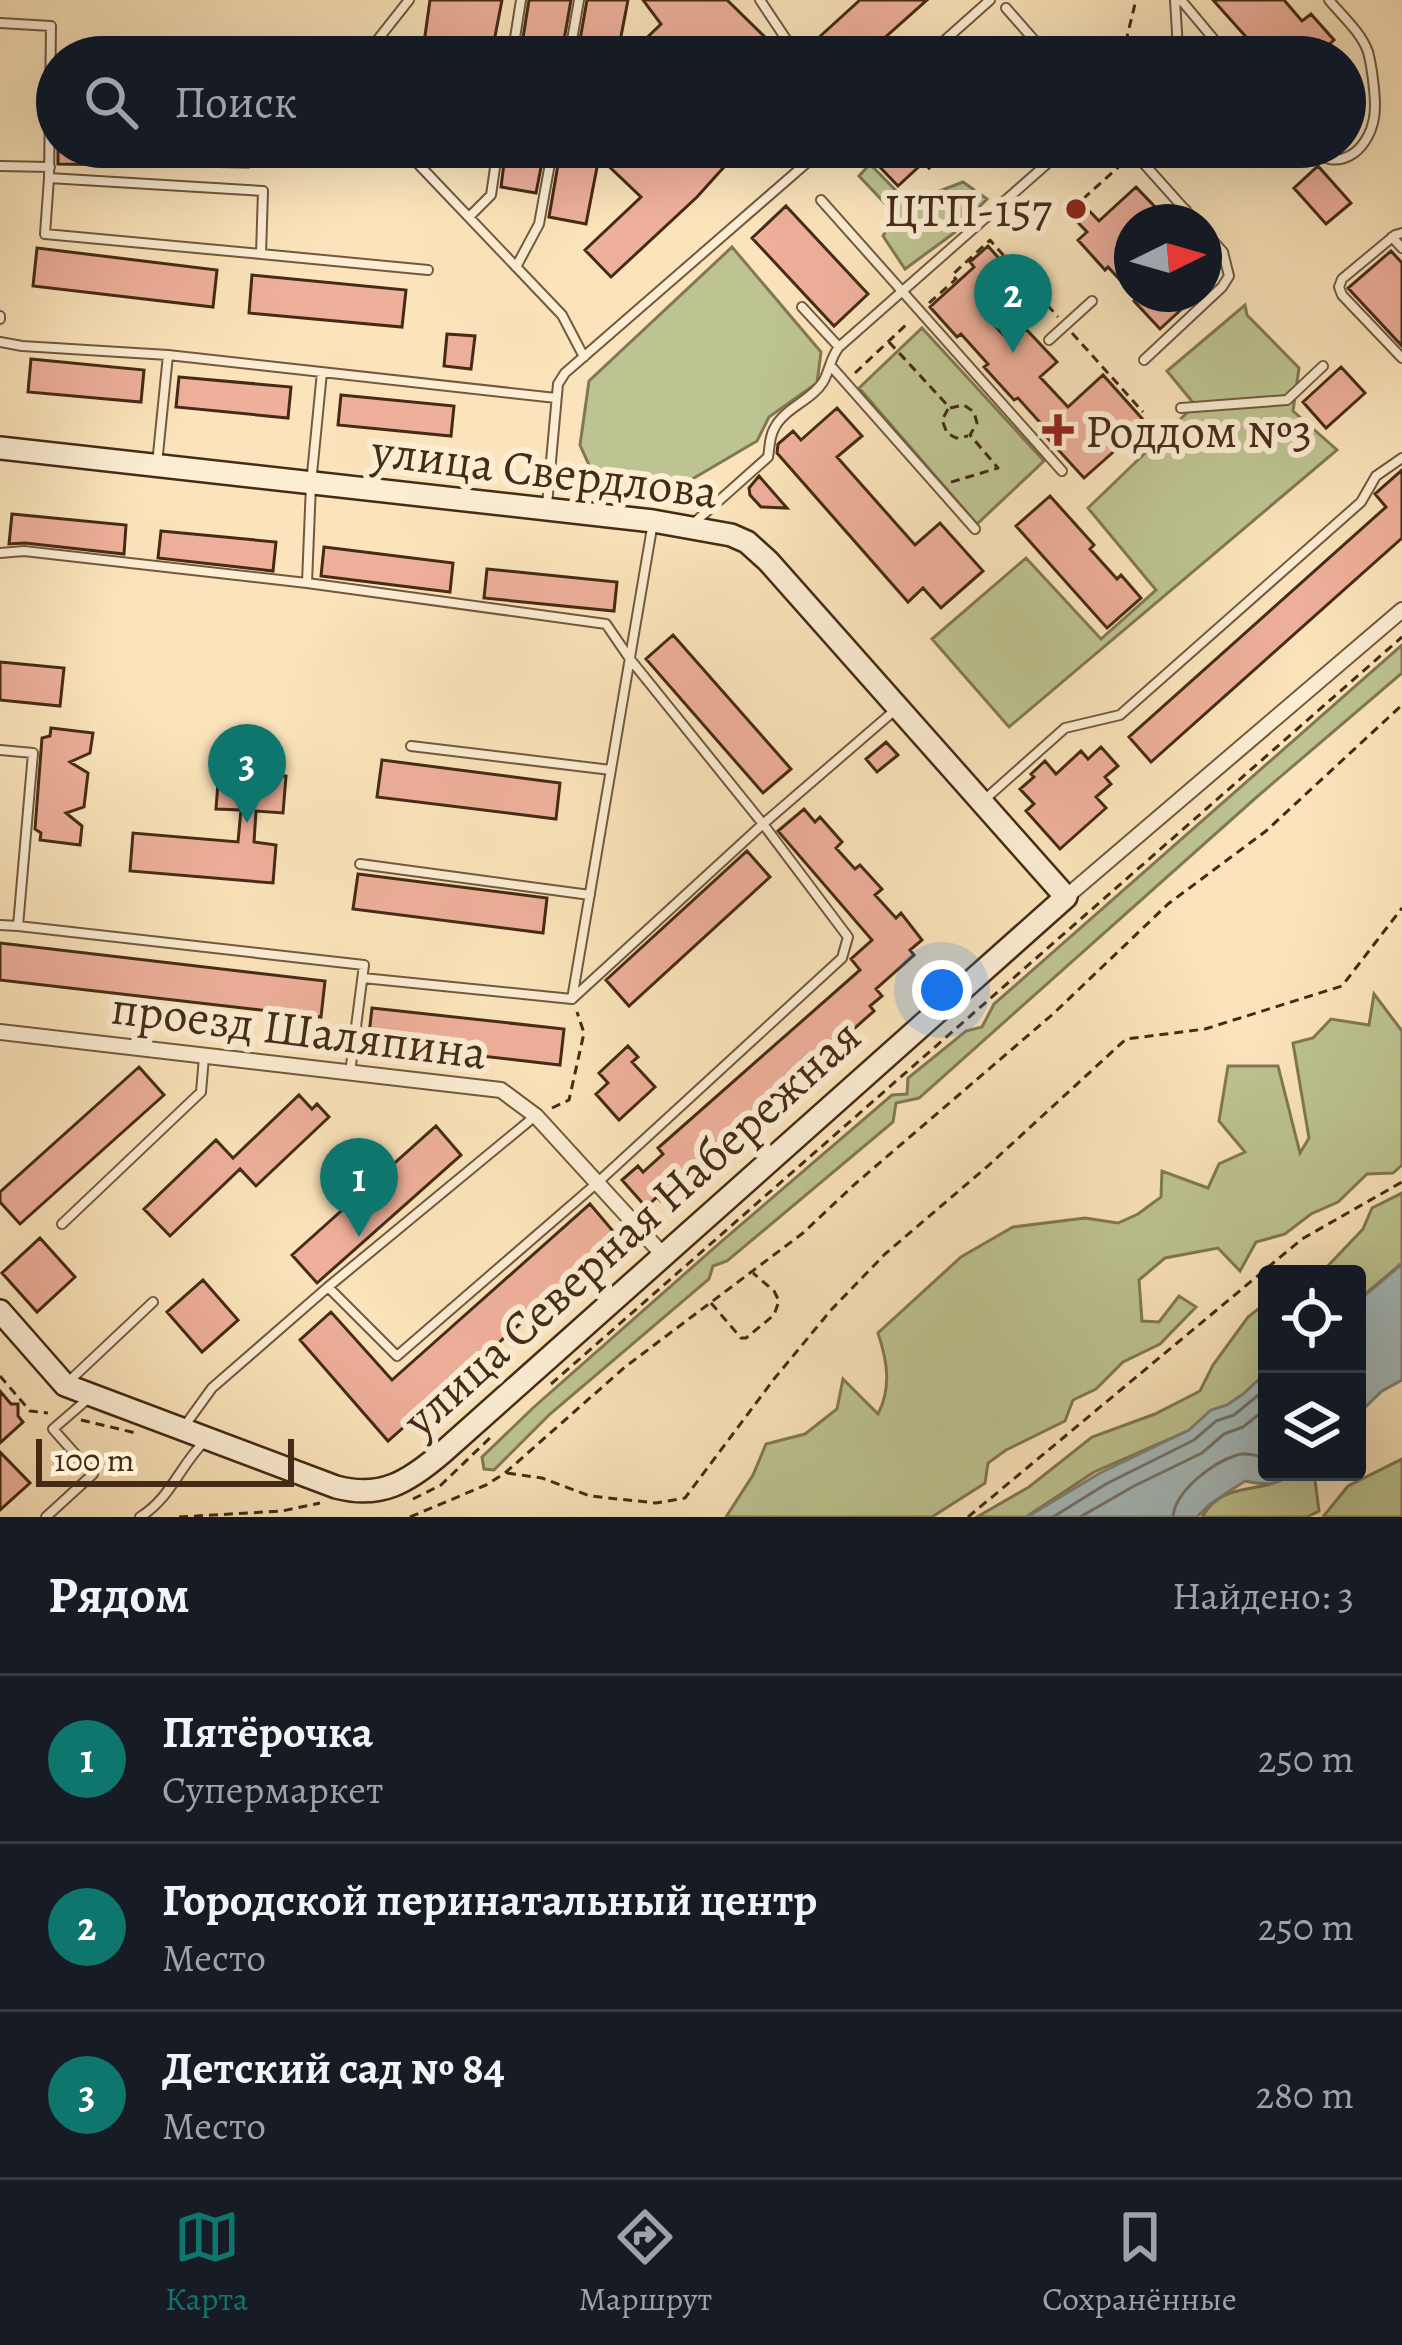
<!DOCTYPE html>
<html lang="ru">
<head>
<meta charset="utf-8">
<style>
  body { margin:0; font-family:Alegreya,serif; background:#242831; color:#f1f3f6 }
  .controls { position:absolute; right:36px; bottom:36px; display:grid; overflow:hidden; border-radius:12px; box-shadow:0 12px 48px #0002 }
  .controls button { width:108px; height:108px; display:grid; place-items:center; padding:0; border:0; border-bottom:3px solid #363941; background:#171b24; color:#f1f3f6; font:60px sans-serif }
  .compass { position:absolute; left:1114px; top:204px; width:108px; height:108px; border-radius:50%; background:#171b24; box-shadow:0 12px 48px #0002; rotate:85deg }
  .scale { position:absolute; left:36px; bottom:30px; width:258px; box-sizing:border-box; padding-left:12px; border:6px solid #452b15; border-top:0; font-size:33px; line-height:42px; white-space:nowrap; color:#452b15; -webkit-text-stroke:9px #fcedd3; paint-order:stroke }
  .you { position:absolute; left:942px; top:990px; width:42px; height:42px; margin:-30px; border:9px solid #fff; border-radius:50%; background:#1a73e8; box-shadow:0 0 0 18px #1a73e833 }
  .badge { display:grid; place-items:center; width:78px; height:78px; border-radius:50%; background:#0f766e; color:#fff; font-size:39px; font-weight:700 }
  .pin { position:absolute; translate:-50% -99px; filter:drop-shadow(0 3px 6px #0008) }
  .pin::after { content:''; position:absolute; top:63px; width:42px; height:36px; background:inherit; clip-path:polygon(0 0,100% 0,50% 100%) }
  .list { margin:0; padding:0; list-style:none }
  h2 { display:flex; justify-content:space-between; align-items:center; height:156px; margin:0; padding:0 48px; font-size:51px }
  h2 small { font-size:39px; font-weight:400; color:#9ea1a6 }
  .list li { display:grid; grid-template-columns:78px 1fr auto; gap:36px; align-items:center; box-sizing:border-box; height:168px; padding:0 48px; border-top:3px solid #363941 }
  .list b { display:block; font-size:45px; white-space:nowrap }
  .list p { margin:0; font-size:39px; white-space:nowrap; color:#9ea1a6 }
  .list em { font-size:39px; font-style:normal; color:#9ea1a6 }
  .icon { flex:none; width:66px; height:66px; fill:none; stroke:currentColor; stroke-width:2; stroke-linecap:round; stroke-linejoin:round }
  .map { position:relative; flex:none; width:1402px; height:1517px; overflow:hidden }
  .search { position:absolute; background:#171b24; box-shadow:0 12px 48px #0002; left:36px; right:36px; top:36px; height:132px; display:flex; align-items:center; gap:30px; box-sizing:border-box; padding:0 42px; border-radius:66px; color:#9ea1a6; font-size:45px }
  .sheet { height:660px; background:#171b24 }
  nav { display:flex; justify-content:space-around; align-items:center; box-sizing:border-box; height:168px; border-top:3px solid #363941; background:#171b24; font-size:33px; color:#9ea1a6 }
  nav a { display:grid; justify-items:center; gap:6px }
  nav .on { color:#0f766e }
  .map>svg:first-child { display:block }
  .green { fill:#bdc491; stroke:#817853; stroke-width:3 }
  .water { fill:#a5bbbc; stroke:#7f8179; stroke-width:3 }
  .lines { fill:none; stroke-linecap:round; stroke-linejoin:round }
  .shore { stroke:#757368; stroke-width:3 }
  .building { fill:#efb09b; stroke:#452b15; stroke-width:3 }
  .lane-casing { stroke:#72593e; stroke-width:12 }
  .street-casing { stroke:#72593e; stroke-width:18 }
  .secondary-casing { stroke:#452b15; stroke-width:26 }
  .path { stroke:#452b15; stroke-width:3; stroke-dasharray:9 6; stroke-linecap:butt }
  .lane { stroke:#fcedd3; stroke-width:8 }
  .street { stroke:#fcedd3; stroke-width:14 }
  .secondary { stroke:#fcedd3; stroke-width:21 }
  .poi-dot { fill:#8f2418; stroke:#fcedd3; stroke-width:4.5 }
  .labels { text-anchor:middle; stroke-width:12; stroke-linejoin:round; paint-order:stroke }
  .poi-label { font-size:48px; fill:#452b15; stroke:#fcedd3; text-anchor:end }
  .street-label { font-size:48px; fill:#452b15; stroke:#fcedd3 }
</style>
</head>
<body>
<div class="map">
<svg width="1402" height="1517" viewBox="0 0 1402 1517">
  <rect width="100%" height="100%" fill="#fbe4bb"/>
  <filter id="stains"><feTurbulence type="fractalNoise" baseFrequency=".00167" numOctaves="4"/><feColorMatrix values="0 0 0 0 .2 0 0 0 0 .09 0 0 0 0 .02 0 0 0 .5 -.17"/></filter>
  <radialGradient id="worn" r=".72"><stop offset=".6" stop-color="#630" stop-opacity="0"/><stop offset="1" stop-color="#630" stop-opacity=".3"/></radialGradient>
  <!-- green -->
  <path class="green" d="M870,164L912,207L934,193L963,182L987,199L954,233L905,269L883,236L896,215L859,176Z
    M732,247L821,352L817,383L769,417L757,441L655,501L613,489L589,465L580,445L589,381Z
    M1245,305L1247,315L1299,368L1293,411L1337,450L1009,727L932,639L1026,558L1101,639L1156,590L1088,508L1195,405L1167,371Z
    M922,328L1044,461L977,524L859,388Z
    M1402,645V673L1259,795L919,1098L896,1103L893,1122L727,1261L713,1266L709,1279L550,1414L494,1470L484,1469L482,1457L534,1407L722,1241L892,1095L907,1094L908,1078L966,1031L982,1027L994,1004Z
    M1374,994L1402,1031V1165L1393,1173L1367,1174L1338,1202L1311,1214L1285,1234L1256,1242L1240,1271L1218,1248L1165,1258L1139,1280L1142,1321L1159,1322L1179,1296L1196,1307L1160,1344L1123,1362L1096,1389L1073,1400L1065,1421L1006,1450L988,1463L985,1483L932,1517H726L753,1475L766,1444L805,1434L837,1409L843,1379L878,1414C892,1387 887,1360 878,1333L961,1257L1013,1227L1085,1218L1118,1223L1138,1214L1161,1197L1162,1171L1208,1188L1219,1164L1245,1152L1219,1121L1228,1066H1278L1300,1153L1309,1138L1293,1043L1313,1038L1331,1019L1369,1025Z
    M1402,1193V1263L1357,1301V1274H1311L1324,1270L1363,1229L1372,1208Z
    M1267,1302V1376L1215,1419L1094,1472L1026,1517H977L1029,1487L1092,1437L1155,1414L1200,1391L1213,1365L1248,1317Z
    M1402,1459V1517H1323L1348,1486Z
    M1291,1472H1314L1319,1511L1307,1517H1202C1224,1480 1258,1495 1290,1476Z"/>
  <!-- water -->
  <path class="water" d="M1402,1264V1380L1382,1391L1357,1415V1302Z
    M1267,1372V1472H1291L1290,1475C1274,1486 1264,1485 1245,1481L1210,1504L1197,1517H1027L1100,1473L1189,1430L1211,1410L1227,1405L1243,1394Z"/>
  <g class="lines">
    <!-- shore -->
    <path class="shore" d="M1053,1517L1106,1484L1194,1440L1216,1421L1234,1415L1267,1388
      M1080,1517L1134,1486L1202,1453L1224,1434L1243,1427L1267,1408
      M1173,1517C1175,1491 1212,1463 1237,1455C1247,1452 1257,1456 1267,1458"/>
  </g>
  <!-- building -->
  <path class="building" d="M430,0H502L491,57H422Z
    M529,0H571L561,57H520Z
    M587,0H628L617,57H577Z
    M643,0H727L769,41L752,57H627L661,24Z
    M860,0H927L863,57H831L816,40Z
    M1213,0H1284L1302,21L1311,14L1334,40L1315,57H1264Z
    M58,147H249L248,167L58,164Z
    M506,147H545L536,193L501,187Z
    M561,147H742L697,197L611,277L585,250L641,197L599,157L586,224L549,217Z
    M895,147H953L929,168L924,162L898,186L877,164Z
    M1318,166L1351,203L1326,224L1294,188Z
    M1136,187L1158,210L1145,222H1132V293L1108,267L1105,270L1078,240L1087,232L1065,209L1077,198L1099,221Z
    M786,206L868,294L834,326L752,238Z
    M988,246L1019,281L983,313L1011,343L1026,329L1057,362L1040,377L1068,407L1103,375L1146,423L1084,478L1041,431L1045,428L1018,398L1014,400L984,367L988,364L961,334L957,337L930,307L974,267L970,262Z
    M37,248L217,270L213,307L33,286Z
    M1391,251L1402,263V346L1348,288Z
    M252,275L406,290L402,327L249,313Z
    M1142,294H1198L1160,329L1134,301Z
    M447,334L475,336L471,369L444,366Z
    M31,359L144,370L141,402L28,392Z
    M1341,367L1365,393L1326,428L1303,402Z
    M179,377L291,387L288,418L176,407Z
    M341,395L454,406L451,436L338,425Z
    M837,408L862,436L837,457L915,545L940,523L983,571L941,608L923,588L908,602L777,453L778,444L793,431L801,440Z
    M1402,470V538L1151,762L1129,737L1386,507L1375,494Z
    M759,476L787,508L761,507L750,495L749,488Z
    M1050,496L1094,545L1090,549L1117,579L1121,575L1141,598L1107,628L1016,526Z
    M12,514L126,525L124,554L25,543L9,544Z
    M161,531L276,542L273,571L158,558Z
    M324,547L453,563L450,592L321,576Z
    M487,569L617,582L614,611L484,598Z
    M673,635L791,769L763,793L646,659Z
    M0,662L64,668L60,706L0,700Z
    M51,728L93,733L90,753L70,762L88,773L84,807L66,813L82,826L80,845L40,840L41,833L35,829L42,738L50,736Z
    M886,742L898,755L877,772L866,759Z
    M1101,747L1118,766L1105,777L1111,784L1096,797L1106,808L1060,849L1026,811L1034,804L1020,789L1034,777L1031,774L1045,761L1056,774L1081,751L1088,759Z
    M382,760L560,783L556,819L377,797Z
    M219,770L286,776L283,813L256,811L254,842L276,845L273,883L130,871L133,833L238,842L241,810L216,809Z
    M804,809L815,822L820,817L842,842L836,848L855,869L860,865L882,889L875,895L896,918L901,913L922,940L910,950L914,955L876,989L882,996L870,1006L874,1011L848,1034L844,1029L825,1047L828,1051L802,1075L798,1071L777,1089L781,1093L754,1117L751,1113L731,1131L734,1134L708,1157L705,1154L683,1174L687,1178L661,1201L657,1197L646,1207L622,1180L638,1166L643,1172L663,1154L658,1148L860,970L851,959L872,940L778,831Z
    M747,851L770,877L629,1006L606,980Z
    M358,874L547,898L543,933L353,909Z
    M0,943L325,981L321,1017L0,980Z
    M372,1008L564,1029L560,1065L368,1043Z
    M628,1046L638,1057L632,1062L655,1087L619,1120L596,1094L608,1083L599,1073Z
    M139,1067L164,1095L20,1224L0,1202V1192Z
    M299,1095L312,1109L317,1104L329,1117L256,1186L240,1169L170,1236L144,1209L216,1140L233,1158Z
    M436,1126L461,1155L317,1283L292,1255Z
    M590,1204L618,1237L388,1441L300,1340L331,1312L392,1380Z
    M40,1238L75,1277L37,1312L2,1273Z
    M203,1280L238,1320L202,1352L167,1312Z
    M0,1391L11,1404H18V1416L23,1422L0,1443Z
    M0,1452L30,1483L0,1510Z"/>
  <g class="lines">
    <!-- lane casing -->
    <g class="lane-casing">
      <path id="lane" d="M760,0L798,57
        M1181,0L1222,49
        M1006,8L1049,57
        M0,23L51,26L49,178L263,191L261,254L428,270
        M1178,49C1198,48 1215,43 1231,57
        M364,57L409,0
        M512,57L521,0
        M569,57L579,0
        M926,57L990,0
        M1168,57L1178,49L1175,0
        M402,147L562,315L584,357
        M1129,147L1196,222
        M1308,147C1337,175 1368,152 1374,118C1377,103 1372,67 1368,52C1361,32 1342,16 1329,0
        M0,166L50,167
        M49,178L45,234L261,254
        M821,200L1062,471
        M469,217L491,195L498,147
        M1173,222L1186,210
        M1402,233L1395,235L1342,279L1339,287L1342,295L1402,358
        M1392,237L1402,248
        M516,267L539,224L553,147
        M802,307L839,347
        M0,316V319
        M1049,340L1092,301
        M0,342L22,346L168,355L157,464
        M168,355L556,398
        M1144,360L1222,287L1229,276L1223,252L1204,231
        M830,365L975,529
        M322,372L311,484L307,583L606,624L630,659L763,824L848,937L842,958L597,1183L397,1356L328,1287
        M1181,408L1287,400L1323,366
        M547,505L558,384L565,373L825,147
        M653,522L572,999L763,824L894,711
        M695,522L768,457C770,447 769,438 774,429C784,408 811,401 823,382C830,370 830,358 839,347L1066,147
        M0,553L24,551L307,583
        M411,746L611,770
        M0,750L33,753L18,926L364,965L350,1073
        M983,801L1065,728L1120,715L1361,502L1376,476L1402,458
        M360,864L590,895
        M0,925L18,926
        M363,978L572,999
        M62,1224L201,1092L204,1057
        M66,1384L153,1302
        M186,1424L212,1388L328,1287L534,1117
        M46,1517L93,1474L53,1429L90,1397
        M140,1517C171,1498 180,1465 205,1441"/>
    </g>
    <!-- street casing -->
    <g class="street-casing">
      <path id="street" d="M1066,897L1402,610
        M0,1032L501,1090L536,1116L664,1256"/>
    </g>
    <!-- secondary casing -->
    <g class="secondary-casing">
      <path id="secondary" d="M0,448L653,521L731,535L747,542L768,561L1066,897L442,1453C408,1482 381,1499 336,1487L65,1385L0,1311"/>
    </g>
    <!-- path -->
    <path class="path" d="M1122,57L1136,0
      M1161,161L1218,147
      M1083,199L1124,162
      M929,303L956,279L952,275L990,240L1058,317
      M1072,333L1143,412
      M889,342L950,408L964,405L974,412L977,423L970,435L998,468L948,483
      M855,373L909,322
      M948,409L942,420L947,433L956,438L968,436
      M1150,420L1157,428
      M552,1108L569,1100L584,1033L577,1012
      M711,1303L741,1338H746L774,1315L779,1301L774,1291L753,1273
      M0,1376L30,1411L48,1413
      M551,1384L1402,637
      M81,1420L136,1433
      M507,1473L542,1478L590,1496L656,1503L685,1498L774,1379L831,1310L885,1254L989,1165L1126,1039L1205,1029L1342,986L1402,908
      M413,1499L441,1485L494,1434
      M179,1517L282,1511L320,1503
      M410,1517L486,1485L505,1473L625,1367L803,1233L855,1184L1053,1014L1168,904L1266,831L1402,705
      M968,1517L1302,1239L1402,1182"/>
    <!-- lane -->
    <use href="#lane" class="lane"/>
    <!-- street -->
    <use href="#street" class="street"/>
    <!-- secondary -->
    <use href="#secondary" class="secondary"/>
  </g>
  <!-- markers -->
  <g class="poi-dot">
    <circle cx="1076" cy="209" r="12"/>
    <path d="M1052 412h12v12h12v12h-12v12h-12v-12h-12v-12h12z"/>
  </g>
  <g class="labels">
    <!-- poi labels -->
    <g class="poi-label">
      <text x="1052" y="226">ЦТП-157</text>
      <text x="1085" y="447" text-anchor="start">Роддом №3</text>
    </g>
    <!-- street labels -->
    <g class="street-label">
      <text transform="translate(545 470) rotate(7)" y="17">улица Свердлова</text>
      <text transform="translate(299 1029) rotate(7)" y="17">проезд Шаляпина</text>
      <text transform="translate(631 1227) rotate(-42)" y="17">улица Северная Набережная</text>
    </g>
  </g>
  <rect width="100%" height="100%" filter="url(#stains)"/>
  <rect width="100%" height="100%" fill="url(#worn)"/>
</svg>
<div class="controls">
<button><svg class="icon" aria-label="locate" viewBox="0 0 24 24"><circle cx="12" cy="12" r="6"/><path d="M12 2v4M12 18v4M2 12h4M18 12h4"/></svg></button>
<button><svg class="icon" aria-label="layers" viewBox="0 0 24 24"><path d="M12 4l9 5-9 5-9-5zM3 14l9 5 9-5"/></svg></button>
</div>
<svg class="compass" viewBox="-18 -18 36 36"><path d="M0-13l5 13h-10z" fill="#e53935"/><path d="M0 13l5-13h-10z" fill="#9ea1a6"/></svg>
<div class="scale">100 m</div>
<div class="you"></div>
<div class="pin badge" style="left:359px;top:1237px">1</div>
<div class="pin badge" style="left:1013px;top:353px">2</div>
<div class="pin badge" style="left:247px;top:823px">3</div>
<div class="search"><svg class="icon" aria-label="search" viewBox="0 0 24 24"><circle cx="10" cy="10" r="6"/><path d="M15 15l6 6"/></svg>Поиск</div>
</div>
<section class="sheet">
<h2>Рядом<small>Найдено: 3</small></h2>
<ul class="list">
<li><span class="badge">1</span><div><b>Пятёрочка</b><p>Супермаркет</p></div><em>250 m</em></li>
<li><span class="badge">2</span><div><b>Городской перинатальный центр</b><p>Место</p></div><em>250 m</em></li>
<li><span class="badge">3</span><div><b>Детский сад № 84</b><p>Место</p></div><em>280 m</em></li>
</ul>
</section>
<nav>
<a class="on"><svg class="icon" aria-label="map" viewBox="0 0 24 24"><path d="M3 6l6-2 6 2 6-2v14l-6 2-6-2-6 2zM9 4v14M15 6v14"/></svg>Карта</a>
<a><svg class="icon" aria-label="directions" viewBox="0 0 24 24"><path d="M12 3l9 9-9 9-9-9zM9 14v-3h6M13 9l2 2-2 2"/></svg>Маршрут</a>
<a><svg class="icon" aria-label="saved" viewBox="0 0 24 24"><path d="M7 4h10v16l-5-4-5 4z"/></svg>Сохранённые</a>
</nav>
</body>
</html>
